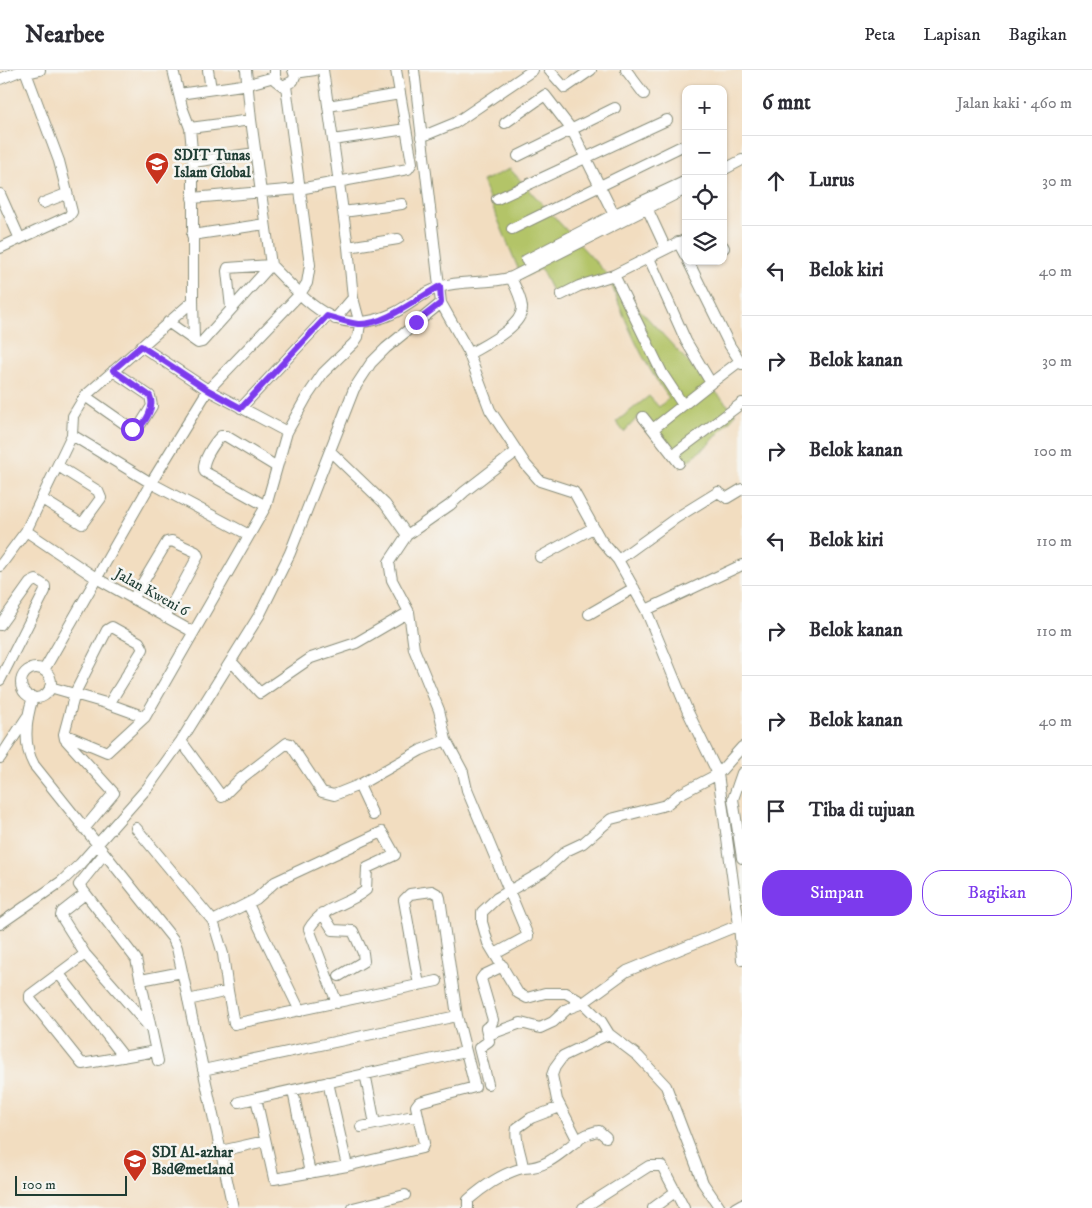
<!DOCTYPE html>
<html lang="id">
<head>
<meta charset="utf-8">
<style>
  body { margin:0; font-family:"IM FELL DW Pica",serif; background:#f2f2f3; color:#2b2b33 }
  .controls { position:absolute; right:15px; top:15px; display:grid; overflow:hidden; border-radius:10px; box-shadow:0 1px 4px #0004 }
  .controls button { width:45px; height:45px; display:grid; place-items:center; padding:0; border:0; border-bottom:1px solid #e1e1e2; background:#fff; color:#2b2b33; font:25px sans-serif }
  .scale { position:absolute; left:15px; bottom:12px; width:112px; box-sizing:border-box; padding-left:5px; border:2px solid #1f3d34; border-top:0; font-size:14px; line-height:18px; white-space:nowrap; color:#1f3d34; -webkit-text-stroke:4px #f6f6f2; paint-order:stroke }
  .stop { position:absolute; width:15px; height:15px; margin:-11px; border:4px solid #7c3aed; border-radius:50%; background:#fff }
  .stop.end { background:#7c3aed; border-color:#fff; box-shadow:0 1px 5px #0008 }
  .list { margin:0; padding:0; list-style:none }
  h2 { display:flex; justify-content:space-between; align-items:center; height:65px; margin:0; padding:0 20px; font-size:21px }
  h2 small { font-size:16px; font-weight:400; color:#7c7c81 }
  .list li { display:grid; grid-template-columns:32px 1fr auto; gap:15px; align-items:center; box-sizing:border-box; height:90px; padding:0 20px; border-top:1px solid #e1e1e2 }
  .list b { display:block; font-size:19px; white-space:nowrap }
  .list em { font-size:16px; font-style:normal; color:#7c7c81 }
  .actions { display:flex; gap:10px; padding:15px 20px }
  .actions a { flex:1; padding:11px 0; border:1px solid #7c3aed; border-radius:20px; text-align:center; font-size:18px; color:#7c3aed }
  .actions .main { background:#7c3aed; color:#fff }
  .icon { flex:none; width:28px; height:28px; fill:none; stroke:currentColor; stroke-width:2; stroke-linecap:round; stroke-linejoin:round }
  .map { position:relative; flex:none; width:742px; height:1138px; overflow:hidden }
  header { display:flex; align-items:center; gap:30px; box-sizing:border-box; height:70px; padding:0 25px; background:#fff; border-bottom:1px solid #e1e1e2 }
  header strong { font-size:24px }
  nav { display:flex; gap:28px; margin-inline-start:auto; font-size:18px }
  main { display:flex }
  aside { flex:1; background:#fff }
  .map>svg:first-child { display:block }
  .grass { fill:#b3c467; stroke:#69804e }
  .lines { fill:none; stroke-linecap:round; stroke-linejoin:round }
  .minor-casing { stroke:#888d7a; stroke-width:12 }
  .minor { stroke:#fff; stroke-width:10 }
  .route { stroke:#7c3aed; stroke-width:6 }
  .labels { text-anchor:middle; stroke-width:5; stroke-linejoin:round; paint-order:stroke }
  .poi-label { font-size:15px; font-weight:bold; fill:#1f3d34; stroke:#f6f6f2; text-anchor:start }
  .street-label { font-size:15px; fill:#1f3d34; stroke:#f6f6f2 }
</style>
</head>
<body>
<header>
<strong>Nearbee</strong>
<nav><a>Peta</a><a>Lapisan</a><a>Bagikan</a></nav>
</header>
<main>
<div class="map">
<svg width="742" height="1138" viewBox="0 0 742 1138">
  <rect width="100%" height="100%" fill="#f6f6f2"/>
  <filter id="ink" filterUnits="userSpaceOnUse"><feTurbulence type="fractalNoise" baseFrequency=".02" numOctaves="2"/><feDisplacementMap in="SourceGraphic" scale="10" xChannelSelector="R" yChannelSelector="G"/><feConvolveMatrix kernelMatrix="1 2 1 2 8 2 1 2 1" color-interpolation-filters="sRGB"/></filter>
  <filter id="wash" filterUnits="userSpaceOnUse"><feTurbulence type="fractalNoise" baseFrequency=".0096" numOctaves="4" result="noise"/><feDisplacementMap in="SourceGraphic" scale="20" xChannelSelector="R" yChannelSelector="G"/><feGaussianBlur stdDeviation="1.12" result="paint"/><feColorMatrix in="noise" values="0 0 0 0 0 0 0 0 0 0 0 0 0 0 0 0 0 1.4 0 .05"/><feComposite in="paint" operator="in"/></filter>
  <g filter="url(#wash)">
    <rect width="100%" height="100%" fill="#f2ddc0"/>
    <!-- grass -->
    <path class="grass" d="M510,99L736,344L710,373L682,396L640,345L624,362L616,352L649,326L659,337L669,328C642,292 625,251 609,208L556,229L541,199L522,208L482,111Z"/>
  </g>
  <g filter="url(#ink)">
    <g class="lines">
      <!-- minor casing -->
      <g class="minor-casing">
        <path id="minor" d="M208,0L211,19
          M275,0V10L283,16L293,11L295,6L293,0
          M414,0L441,233L467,279L490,340L526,395L540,411L574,422L600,469L618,490L646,540L688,642L718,704L739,855L742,890
          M549,0L565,18L591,0
          M626,0L644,24
          M27,3L40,0
          M295,3L315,0
          M0,9L22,0
          M179,24L249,14L274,7
          M328,36L400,24
          M505,53L545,25L572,60L618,153
          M190,58L251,50
          M421,67L455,53L533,0
          M333,70L406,59
          M518,86L615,38
          M193,92L255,83
          M723,100L742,90
          M0,124L20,169
          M192,128L299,119L408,99L412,93L396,0
          M497,129L667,50
          M43,133L66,124
          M647,138L666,179
          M343,142L402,134
          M512,159L680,77
          M192,165L265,154
          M678,172L686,187
          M723,176L724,178
          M348,177L398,169
          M0,178L69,146L72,142L59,91L25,0
          M649,188L686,271L711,313L740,291
          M526,190L615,144L686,111
          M688,191L730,276L742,294
          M614,205L686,169
          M561,225L579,216L614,205L662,303L683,335
          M193,231L194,270
          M231,238L227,201L228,198L271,195C309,233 336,270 394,243C409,236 423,222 440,217C462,209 488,215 512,207L686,119
          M335,249L353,228
          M168,252L198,273L202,272L271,195L251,50L246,0
          M141,276L208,320L287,362
          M469,284C484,275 523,257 522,237C521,227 515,216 511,208
          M85,326L132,359L137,360L152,336L150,326L113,301
          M241,338L327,246
          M643,347L679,393
          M653,359L711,313
          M72,365L151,413L249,465
          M330,381L385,434L407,465
          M674,384L742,333
          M42,429L82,454L101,428L98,421L58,396
          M266,436L205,402C200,393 214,373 221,366H226L277,397
          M26,461L96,508L193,562
          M540,487L593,458
          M618,490L676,448L718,422L727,428L742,419
          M0,496L26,461L72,365L73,346L85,326L193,231V92L190,58L182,37L173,0
          M133,529L167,472L172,471L196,482L198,486L165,547
          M646,540L742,495
          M589,544L634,518
          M0,555L30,513L36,510L45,516V521L0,610
          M231,591L260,623L311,588L356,573L409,542
          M21 613a15 15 0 1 1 30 0a15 15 0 1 1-30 0Z
          M44,600L151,413L208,320L300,224L307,213L310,195L286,16
          M50,617L109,634L145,647
          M33,627C26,649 22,674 34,695L173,869L177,878L233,1138
          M64,664L107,682L145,647L266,436L287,362L306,328L323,303L354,273L358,267L360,254L353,228L348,177L323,0
          M181,671L222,727L239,710L287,673L290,674L322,722L334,725L359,715L421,680L446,670
          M0,688L27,647
          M742,703L733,729L742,788
          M359,715L373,745
          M136,758L213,851L223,884L228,921L188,930
          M84,759L114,723L65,669L64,664L75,623L107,560L112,557L139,572L143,579L109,634
          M104,784L79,815L136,889L158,991
          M85,824L62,842L61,846L85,884L151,959
          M248,834L300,941
          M322,843L333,860L353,861L363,883L364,891L339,906
          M213,851L256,829L275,812L382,762L395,785L367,798L366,820C347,836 322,836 309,859L337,933
          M0,854L62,811L80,794L148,717L181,671L260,544L290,483L354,319L371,293L386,278L441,233
          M85,884L30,925V929L82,994L156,981
          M495,884L528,866L467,720L463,702L446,670L439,640L414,579L409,542L392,510L389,492L407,465L450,435L464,422L517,381
          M59,904L124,987
          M141,910L182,902
          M228,921L234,954L437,911
          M488,965L521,953L540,958L553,952L567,939L583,933L627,901L739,855
          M203,1000L457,946
          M365,1003L375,1054
          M328,1012L347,1096
          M488,1014L479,978L489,971L486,958L491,955L493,950L481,909L484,905L503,896
          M293,1021L310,1103
          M256,1028L274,1109L347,1096L422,1078L424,1073L416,1036L419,1032L475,1017L457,946L440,828L439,825L432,821L410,824L404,830L419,915
          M239,1032L465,982
          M361,1057L418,1045
          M578,1071L557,1030L552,1005L555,997L563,986L609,964
          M221,1081L265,1071
          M523,1098C559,1098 572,1064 599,1061L606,1067
          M353,1138L405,1125
          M468,1138V1130C484,1116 503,1103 523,1098C522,1085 514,1070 517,1058L531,1048L560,1037
          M583,1138L649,1096H662L684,1138
          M653,1138L675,1122
          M720,1138L703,1113L666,1016L638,986L609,964L601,951L583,933L566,923H545L527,928L518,923L488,873L482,852V842L497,828L544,801L566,781L583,773L611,749L666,735L678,725L718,704L742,677
          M735,1138L742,1134"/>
      </g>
      <!-- minor -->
      <use href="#minor" class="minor"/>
    </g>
  </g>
  <g class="lines" filter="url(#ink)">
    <!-- route -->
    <path class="route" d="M132,359L137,360C146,352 155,337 150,326L113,300L141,276L208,320L241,338L327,246C337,249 348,253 358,254C383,256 418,228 440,216L441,233L416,252"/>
  </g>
  <!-- icons -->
  <defs>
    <g id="school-pin" transform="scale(1.25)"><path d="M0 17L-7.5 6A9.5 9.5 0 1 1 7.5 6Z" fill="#c8321e" stroke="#f6f6f2"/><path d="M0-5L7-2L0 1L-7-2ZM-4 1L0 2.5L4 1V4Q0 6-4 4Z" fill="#fff"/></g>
  </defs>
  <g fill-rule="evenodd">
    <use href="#school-pin" x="157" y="94"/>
    <use href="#school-pin" x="135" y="1091"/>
  </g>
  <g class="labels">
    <!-- poi labels -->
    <g class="poi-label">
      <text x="174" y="90">SDIT Tunas<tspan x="174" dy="17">Islam Global</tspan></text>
      <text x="152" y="1087">SDI Al-azhar<tspan x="152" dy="17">Bsd@metland</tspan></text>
    </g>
    <!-- street labels -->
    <g class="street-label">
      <text transform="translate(152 522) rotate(29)" y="5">Jalan Kweni 6</text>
    </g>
  </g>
</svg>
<div class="controls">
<button>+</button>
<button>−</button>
<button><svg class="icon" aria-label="locate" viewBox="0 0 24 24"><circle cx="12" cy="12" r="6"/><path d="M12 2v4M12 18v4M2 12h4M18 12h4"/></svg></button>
<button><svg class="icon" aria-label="layers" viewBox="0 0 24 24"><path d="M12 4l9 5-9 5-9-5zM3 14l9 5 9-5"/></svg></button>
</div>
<div class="scale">100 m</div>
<div class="stop" style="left:132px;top:359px"></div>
<div class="stop end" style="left:416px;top:252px"></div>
</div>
<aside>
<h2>6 mnt<small>Jalan kaki · 460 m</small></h2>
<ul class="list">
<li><svg class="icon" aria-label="ahead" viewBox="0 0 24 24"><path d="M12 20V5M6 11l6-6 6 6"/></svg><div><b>Lurus</b></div><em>30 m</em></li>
<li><svg class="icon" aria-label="left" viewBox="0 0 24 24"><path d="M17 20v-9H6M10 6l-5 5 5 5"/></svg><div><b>Belok kiri</b></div><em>40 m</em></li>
<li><svg class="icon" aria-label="right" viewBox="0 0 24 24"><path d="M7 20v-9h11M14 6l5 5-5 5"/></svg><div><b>Belok kanan</b></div><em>30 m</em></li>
<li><svg class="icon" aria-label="right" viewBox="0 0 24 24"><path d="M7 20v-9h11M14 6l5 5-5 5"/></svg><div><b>Belok kanan</b></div><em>100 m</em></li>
<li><svg class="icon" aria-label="left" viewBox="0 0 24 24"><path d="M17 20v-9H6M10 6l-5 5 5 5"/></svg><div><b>Belok kiri</b></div><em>110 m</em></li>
<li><svg class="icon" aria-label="right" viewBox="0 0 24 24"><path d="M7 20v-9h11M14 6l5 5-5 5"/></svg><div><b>Belok kanan</b></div><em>110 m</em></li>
<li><svg class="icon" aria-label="right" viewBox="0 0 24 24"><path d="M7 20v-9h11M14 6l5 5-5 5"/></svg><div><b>Belok kanan</b></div><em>40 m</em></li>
<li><svg class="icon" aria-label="arrive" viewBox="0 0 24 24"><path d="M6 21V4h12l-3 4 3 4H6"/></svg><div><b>Tiba di tujuan</b></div></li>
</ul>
<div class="actions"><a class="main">Simpan</a><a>Bagikan</a></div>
</aside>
</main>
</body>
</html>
